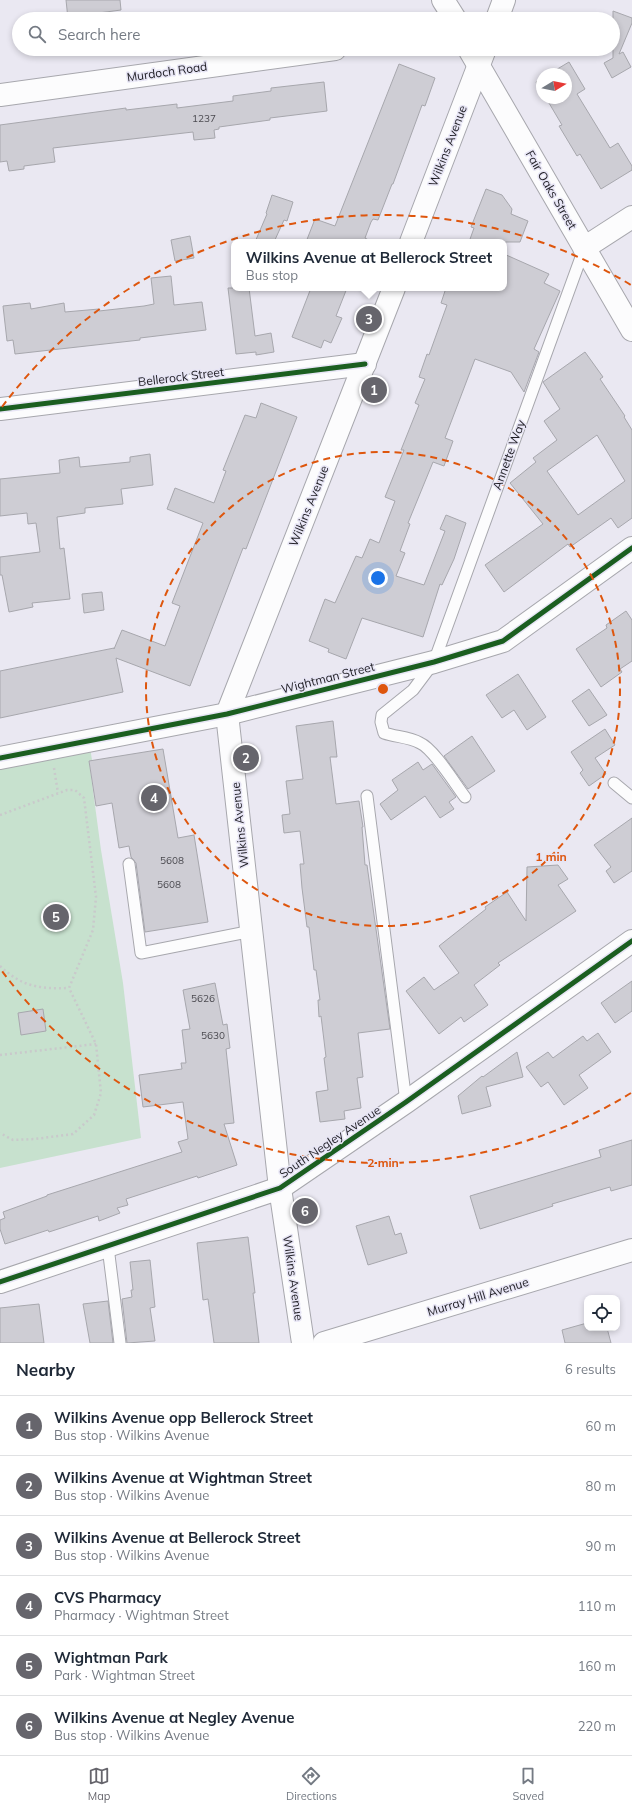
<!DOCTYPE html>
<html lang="en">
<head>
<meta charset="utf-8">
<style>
  body { margin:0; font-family:Mulish,sans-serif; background:#f6f6f7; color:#1f2937 }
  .controls { position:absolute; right:12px; bottom:12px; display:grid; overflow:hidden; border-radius:8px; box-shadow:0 2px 6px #0003 }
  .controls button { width:36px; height:36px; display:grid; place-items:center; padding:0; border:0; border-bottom:1px solid #e0e1e3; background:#fff; color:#1f2937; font:20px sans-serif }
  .compass { position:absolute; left:536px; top:68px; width:36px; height:36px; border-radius:50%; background:#fff; box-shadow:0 2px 6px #0003; rotate:80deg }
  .you { position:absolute; left:378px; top:578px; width:14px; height:14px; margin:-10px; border:3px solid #fff; border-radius:50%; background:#1a73e8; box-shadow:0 0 0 6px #1a73e833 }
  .badge { display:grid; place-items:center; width:26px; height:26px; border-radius:50%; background:#66656c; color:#fff; font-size:13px; font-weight:700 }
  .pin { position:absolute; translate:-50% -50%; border:2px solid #fff; box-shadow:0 1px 4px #0006 }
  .popup { position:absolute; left:231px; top:239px; width:276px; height:52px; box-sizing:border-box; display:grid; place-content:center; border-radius:8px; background:#fff; filter:drop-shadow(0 1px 3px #0005); font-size:13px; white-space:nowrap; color:#747a83 }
  .popup b { font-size:15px; color:#1f2937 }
  .popup::after { content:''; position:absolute; left:50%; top:100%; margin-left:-8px; border:8px solid transparent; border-top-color:#fff }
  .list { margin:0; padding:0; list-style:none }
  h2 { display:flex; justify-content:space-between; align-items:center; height:52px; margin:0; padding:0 16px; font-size:17px }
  h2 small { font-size:13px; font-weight:400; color:#747a83 }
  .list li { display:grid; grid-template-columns:26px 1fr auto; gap:12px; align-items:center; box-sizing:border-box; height:60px; padding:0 16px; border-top:1px solid #e0e1e3 }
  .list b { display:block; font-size:15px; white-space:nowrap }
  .list p { margin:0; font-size:13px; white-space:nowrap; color:#747a83 }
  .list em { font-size:13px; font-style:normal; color:#747a83 }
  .icon { flex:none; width:22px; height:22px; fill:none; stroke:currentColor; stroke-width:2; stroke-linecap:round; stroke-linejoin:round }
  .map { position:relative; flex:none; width:632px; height:1343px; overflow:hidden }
  .search { position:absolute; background:#fff; box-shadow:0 2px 6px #0003; left:12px; right:12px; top:12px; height:44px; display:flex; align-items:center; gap:10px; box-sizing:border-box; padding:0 14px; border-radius:22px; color:#747a83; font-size:15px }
  .sheet { height:412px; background:#fff }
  nav { display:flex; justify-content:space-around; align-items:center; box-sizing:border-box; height:56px; border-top:1px solid #e0e1e3; background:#fff; font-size:11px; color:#747a83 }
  nav a { display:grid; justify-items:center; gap:2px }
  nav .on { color:#66656c }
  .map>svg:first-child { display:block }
  .green { fill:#c7e1ce }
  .building { fill:#cecdd4; stroke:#a7a7ad; fill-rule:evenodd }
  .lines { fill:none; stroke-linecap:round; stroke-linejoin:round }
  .lane-casing { stroke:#a7a7ad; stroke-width:13 }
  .street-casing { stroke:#a7a7ad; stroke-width:24 }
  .secondary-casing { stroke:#a7a7ad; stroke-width:24 }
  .path { stroke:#c9c9cb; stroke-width:2.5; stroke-dasharray:2 3; stroke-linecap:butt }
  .lane { stroke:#fcfcfd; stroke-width:11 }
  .street { stroke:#fcfcfd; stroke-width:22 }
  .secondary { stroke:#fcfcfd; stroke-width:22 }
  .cycleway-casing { stroke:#e7e5f5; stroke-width:8 }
  .cycleway { stroke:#1b5e20; stroke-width:5 }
  .ring { fill:none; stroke:#de560d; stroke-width:2; stroke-dasharray:7 5 }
  .labels { text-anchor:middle; stroke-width:3; stroke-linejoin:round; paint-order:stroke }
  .number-label { font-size:10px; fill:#4b4a50 }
  .street-label { font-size:12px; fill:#1f1e24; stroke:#e7e5f5 }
  .centre { fill:#de560d; stroke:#e7e5f5; stroke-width:2 }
  .ring-label { font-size:12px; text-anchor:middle; font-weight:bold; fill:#de560d; stroke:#e7e5f5; stroke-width:3; stroke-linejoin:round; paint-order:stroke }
</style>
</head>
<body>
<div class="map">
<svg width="632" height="1343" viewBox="0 0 632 1343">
  <rect width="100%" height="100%" fill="#eae8f2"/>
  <!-- green -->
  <path class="green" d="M89,741L92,760L89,761L101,850L123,983L141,1138L0,1168V758Z"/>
  <!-- building -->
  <path class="building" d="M66,0H120L121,10L91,14L92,19H68Z
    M613,11L632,18V23L619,54L623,52L631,67L612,78L604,63L613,58Z
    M569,62L585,89L577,94L610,148L618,143L632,166V170L601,189L580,154L577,156L559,126L562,125L546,98H566V74H549Z
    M399,64L435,78L425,106L422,105L393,184H392L378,220L373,219L371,222L365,238L372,242H306L315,219L335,226Z
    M542,78V92L536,82Z
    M324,82L327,111L270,118V120L219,127V129L214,130L215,138L194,140L193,132L53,148L55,162L24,166V169L9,171L7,161L0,162V125L126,108V110L177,104V108L233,101V96L271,91V88Z
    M486,189L502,195L512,209L511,214L528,221L520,242H469L474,228L471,227Z
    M272,195L293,202L287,221L284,220L274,242H255L267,214L266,213Z
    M190,236L194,258L175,261L171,240Z
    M504,254L549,274L544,283L560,291L534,349L539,352L524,392L511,372L475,359L445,438L453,441L444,466L433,462L408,523L410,524L400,551L405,553L396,576L424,585L445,531L440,529L446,515L466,523L454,559L442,585L440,584L423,637L362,618L346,659L328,652L329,649L309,641L325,599L335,603L356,556L362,558L370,539L379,543L395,501L385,497L404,450H401L419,405L415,403L425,379L419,377L427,354L429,355L447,305L441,303L446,288H504Z
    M171,276L174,305L202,302L206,330L140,338V340L15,354L13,340L7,341L3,306L30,303L31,309L64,303L65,312L99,309V311L144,306L154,304L151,278Z
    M228,288H249L255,336L271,333L274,352L256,355V352L236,354Z
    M311,288H347L336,316L342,318L331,343L324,340L321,348L292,337Z
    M585,352L603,377L600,379L625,416L624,417L632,430V518L618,528L611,518L570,547L568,544L504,592L485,565L543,524L510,483L536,462L533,458L557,440L544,421L560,409L543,382ZM597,435L625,481L578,515L547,471Z
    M261,403L297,417L246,549L243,548L190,686L116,658L123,692L0,718V671L114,648V649L122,630L165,646L180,606L172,603L203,523L167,509L175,488L214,503L226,471L223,470L245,415L256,418Z
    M150,454L153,485L121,489L123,504L85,508V513L57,517L60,549L64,548L70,599L32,603L33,607L9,612L2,575H0V557L40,552L36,523L28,524L27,513L0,516V479L60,473L59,460L79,457L80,467L130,462V457Z
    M102,592L104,610L84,613L82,594Z
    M626,611L632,620V661L620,669L622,672L601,687L576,649L607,628L606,625Z
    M518,674L546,717L527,730L514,710L502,718L486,695Z
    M589,689L607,715L589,726L572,701Z
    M333,721L337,757H330L336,804L359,801L363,827H362L365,865H367L390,1029L358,1033L363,1077L357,1078L361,1108L344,1111L345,1119L320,1122L316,1092L328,1090L324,1058L326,1057L321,1016L319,1017L318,1000H320L316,970H314L309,927H307L302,888L300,864H304L300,831L284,833L282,815L290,814L286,781L303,779L296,726Z
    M605,729L615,745L595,758L606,774L589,786L580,773L583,770L571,752Z
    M472,736L495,771L468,789L444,756Z
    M163,749L178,838L194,835L208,922L145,932L136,863L131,857L129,846L119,848L112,803L96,806L89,761Z
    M418,762L423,770L432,764L456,797L449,802L454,809L440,818L425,796L391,820L380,804L398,790L392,780Z
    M632,818V871L614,883L606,871L611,867L594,845Z
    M558,865L568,879L558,885L576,911L498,963L500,965L474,985L488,1005L464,1022L461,1017L439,1034L406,991L424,977L434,990L459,973L439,946L486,909L485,907L507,892L526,921L527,867Z
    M632,981V1011L615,1023L601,1003Z
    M215,983L223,1025L227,1024L230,1048L226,1049L234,1123L224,1124L237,1165L198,1178L197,1176L126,1199L128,1205L117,1208L120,1213L99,1221L98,1216L49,1232L48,1230L5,1244L0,1229V1220L5,1218L3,1212L47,1196V1195L182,1152L178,1142L188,1139L183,1102L143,1107L139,1075L182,1069L181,1063H186L182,1030L190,1029L183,990Z
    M43,1009L46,1031L21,1035L18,1013Z
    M598,1033L611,1052L579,1075L588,1088L564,1105L548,1082L541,1087L526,1067L548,1052L553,1058L583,1036L587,1041Z
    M517,1052L523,1077L486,1087L491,1106L462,1114L458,1096L482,1076L483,1077Z
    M632,1140V1185L611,1191L610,1187L552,1204L553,1206L480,1229L470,1196L601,1157L599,1150Z
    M389,1216L395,1235L401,1233L407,1253L368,1265L356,1226Z
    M248,1237L255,1293H253L259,1343H214L208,1299L203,1300L197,1243Z
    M150,1260L155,1307L150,1308L155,1341L127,1343L122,1299L132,1297L131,1290H133L130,1262Z
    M108,1301L113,1343H90L83,1304Z
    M39,1304L44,1343H0V1308Z
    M587,1323V1328H607L611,1343H565L562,1330Z"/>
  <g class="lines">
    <!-- lane casing -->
    <g class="lane-casing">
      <path id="lane" d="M614,783L632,798
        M367,796L406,1102
        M465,797C455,784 434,749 420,743C409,737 396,737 384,733L381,722L382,715L413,690L434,662L584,249
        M129,864L141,953L252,931
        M108,1247L120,1343"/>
    </g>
    <!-- street casing -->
    <g class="street-casing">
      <path id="street" d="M443,0L455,19
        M469,49L632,330
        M0,95L335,49
        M584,248L632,217
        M0,409L365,364
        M0,758L227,714L434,662L503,641L632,548
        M0,1282L280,1188
        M324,1343L632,1250"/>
    </g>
    <!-- secondary casing -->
    <g class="secondary-casing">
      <path id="secondary" d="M497,19L504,0
        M411,242L485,49
        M280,1188L406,1102L632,941
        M303,1343L280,1188L227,714L394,288"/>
    </g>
    <!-- path -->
    <path class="path" d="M54,768L58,793
      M0,815L67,790H75L84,798L96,897L93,930L69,988L96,1044L101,1093L94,1115L73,1134L35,1139L13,1140L0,1133
      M0,966C22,987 40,989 69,988
      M0,1055L96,1044"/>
    <!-- lane -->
    <use href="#lane" class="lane"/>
    <!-- street -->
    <use href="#street" class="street"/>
    <!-- secondary -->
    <use href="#secondary" class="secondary"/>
    <!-- cycleway casing -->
    <g class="cycleway-casing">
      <path id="cycleway" d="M0,409L365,364
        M0,758L227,714L434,662L503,641L632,548
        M0,1282L280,1188L406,1102L632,941"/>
    </g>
    <!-- cycleway -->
    <use href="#cycleway" class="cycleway"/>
  </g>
  <!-- distance rings -->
  <g class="ring">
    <circle cx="383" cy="689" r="237"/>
    <path d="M631 1093A474 474 0 0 1 2 971M2 407A474 474 0 0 1 631 285"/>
  </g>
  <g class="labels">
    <!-- number labels -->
    <g class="number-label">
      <text x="204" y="122">1237</text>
      <text x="172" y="864">5608</text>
      <text x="169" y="888">5608</text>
      <text x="203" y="1002">5626</text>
      <text x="213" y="1039">5630</text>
    </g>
    <!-- street labels -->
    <g class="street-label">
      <text transform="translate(167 72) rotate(-8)" y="4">Murdoch Road</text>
      <text transform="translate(448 146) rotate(-69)" y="4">Wilkins Avenue</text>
      <text transform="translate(551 190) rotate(60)" y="4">Fair Oaks Street</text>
      <text transform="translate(181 377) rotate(-7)" y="4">Bellerock Street</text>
      <text transform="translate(509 455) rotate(-70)" y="4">Annette Way</text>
      <text transform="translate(309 506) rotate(-68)" y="4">Wilkins Avenue</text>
      <text transform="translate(328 678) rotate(-14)" y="4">Wightman Street</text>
      <text transform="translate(240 825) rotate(-96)" y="4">Wilkins Avenue</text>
      <text transform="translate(330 1142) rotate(-34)" y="4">South Negley Avenue</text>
      <text transform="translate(293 1278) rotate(82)" y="4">Wilkins Avenue</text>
      <text transform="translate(478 1297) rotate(-17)" y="4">Murray Hill Avenue</text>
    </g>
  </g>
  <circle cx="383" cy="689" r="6" class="centre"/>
  <g class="ring-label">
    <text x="551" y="861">1 min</text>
    <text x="383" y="1167">2 min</text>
  </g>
</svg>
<div class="controls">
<button><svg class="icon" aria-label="locate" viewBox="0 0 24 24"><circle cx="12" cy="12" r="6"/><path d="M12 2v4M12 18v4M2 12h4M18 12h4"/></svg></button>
</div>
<svg class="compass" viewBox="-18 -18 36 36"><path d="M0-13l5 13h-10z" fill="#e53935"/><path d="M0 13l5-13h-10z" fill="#747a83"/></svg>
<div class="you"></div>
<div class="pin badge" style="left:374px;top:390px">1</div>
<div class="pin badge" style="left:246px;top:758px">2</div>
<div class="pin badge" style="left:369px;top:319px">3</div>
<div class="popup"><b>Wilkins Avenue at Bellerock Street</b>Bus stop</div>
<div class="pin badge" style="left:154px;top:798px">4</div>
<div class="pin badge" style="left:56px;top:917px">5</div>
<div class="pin badge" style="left:305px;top:1211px">6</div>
<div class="search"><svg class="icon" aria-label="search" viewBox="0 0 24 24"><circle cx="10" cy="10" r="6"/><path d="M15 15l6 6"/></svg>Search here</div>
</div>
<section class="sheet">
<h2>Nearby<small>6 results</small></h2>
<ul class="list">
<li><span class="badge">1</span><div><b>Wilkins Avenue opp Bellerock Street</b><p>Bus stop · Wilkins Avenue</p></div><em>60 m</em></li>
<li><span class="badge">2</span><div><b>Wilkins Avenue at Wightman Street</b><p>Bus stop · Wilkins Avenue</p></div><em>80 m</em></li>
<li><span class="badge">3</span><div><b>Wilkins Avenue at Bellerock Street</b><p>Bus stop · Wilkins Avenue</p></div><em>90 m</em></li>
<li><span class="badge">4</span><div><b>CVS Pharmacy</b><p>Pharmacy · Wightman Street</p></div><em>110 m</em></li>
<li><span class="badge">5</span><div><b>Wightman Park</b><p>Park · Wightman Street</p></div><em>160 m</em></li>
<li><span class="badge">6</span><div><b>Wilkins Avenue at Negley Avenue</b><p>Bus stop · Wilkins Avenue</p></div><em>220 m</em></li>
</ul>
</section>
<nav>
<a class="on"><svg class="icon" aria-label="map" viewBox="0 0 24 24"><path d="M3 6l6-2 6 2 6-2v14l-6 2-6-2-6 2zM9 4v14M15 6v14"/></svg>Map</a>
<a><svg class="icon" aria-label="directions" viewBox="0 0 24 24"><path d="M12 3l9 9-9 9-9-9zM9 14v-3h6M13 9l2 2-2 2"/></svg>Directions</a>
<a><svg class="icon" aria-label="saved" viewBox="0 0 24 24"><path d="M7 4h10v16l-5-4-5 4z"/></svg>Saved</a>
</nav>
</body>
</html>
